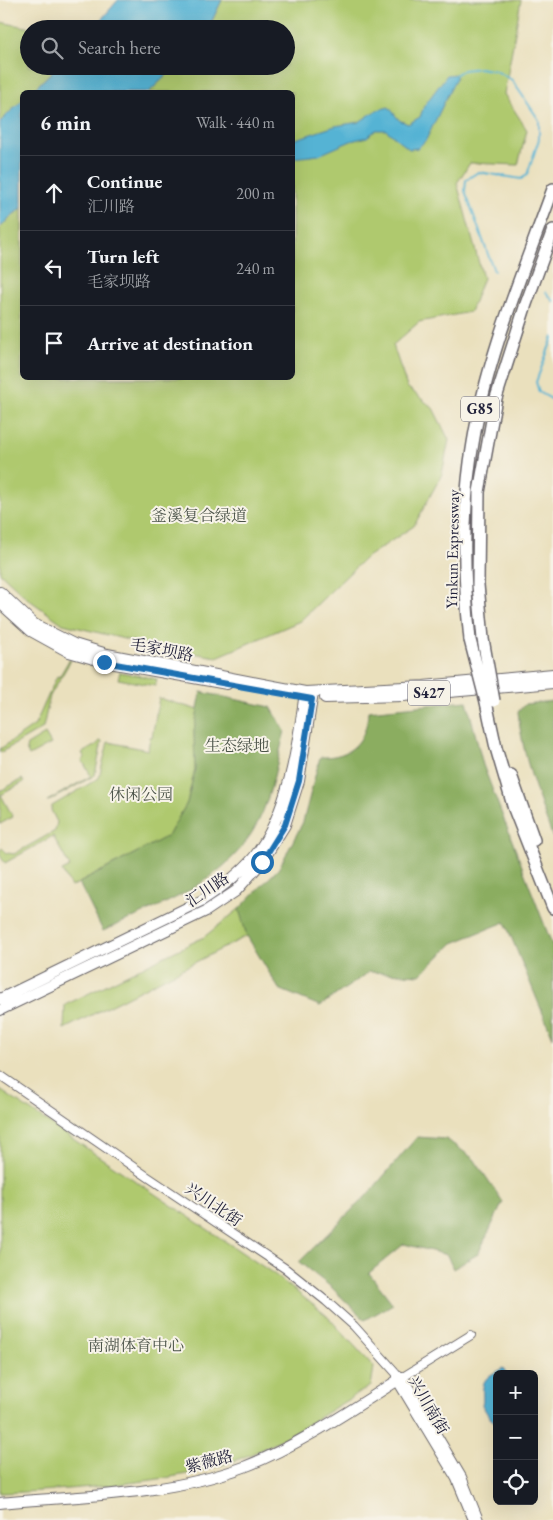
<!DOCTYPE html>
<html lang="en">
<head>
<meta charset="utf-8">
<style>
  body { margin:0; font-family:"EB Garamond","Noto Serif SC",serif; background:#242831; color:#f1f3f6 }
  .controls { position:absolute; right:15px; bottom:15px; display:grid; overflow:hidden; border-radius:8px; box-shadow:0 5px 20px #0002 }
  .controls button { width:45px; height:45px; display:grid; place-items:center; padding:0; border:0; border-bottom:1px solid #363941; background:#171b24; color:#f1f3f6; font:25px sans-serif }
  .stop { position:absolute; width:15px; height:15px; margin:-11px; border:4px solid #1f6fb2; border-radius:50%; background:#fff }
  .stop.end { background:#1f6fb2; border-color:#fff; box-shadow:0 1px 5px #0008 }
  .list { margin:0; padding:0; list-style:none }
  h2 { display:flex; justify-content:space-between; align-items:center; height:65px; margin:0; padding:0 20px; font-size:21px }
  h2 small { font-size:16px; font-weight:400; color:#9ea1a6 }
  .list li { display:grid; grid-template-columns:32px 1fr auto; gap:15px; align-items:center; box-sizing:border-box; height:75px; padding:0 20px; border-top:1px solid #363941 }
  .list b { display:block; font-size:19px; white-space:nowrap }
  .list p { margin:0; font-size:16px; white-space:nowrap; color:#9ea1a6 }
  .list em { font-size:16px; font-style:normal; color:#9ea1a6 }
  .icon { flex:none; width:28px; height:28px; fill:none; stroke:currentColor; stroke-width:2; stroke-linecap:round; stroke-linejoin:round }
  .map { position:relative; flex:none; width:553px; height:1520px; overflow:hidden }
  .search { position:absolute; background:#171b24; box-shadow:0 5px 20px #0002; left:20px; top:20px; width:275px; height:55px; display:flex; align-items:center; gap:12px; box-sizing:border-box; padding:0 18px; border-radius:28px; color:#9ea1a6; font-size:19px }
  .panel { position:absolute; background:#171b24; box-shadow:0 5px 20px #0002; left:20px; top:90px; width:275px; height:290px; border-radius:8px }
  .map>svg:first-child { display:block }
  .green { fill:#afc96e; stroke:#687654 }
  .forest { fill:#8bad61; stroke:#56684e }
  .water { fill:#55b3d4; stroke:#3c6a88 }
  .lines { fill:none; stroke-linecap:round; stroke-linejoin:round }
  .stream { stroke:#55b3d4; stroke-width:2 }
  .minor-casing { stroke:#686468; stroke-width:10 }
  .major-casing { stroke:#686468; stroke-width:12 }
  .highway-casing { stroke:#686468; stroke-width:14 }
  .minor { stroke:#fff; stroke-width:8 }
  .major { stroke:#fff; stroke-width:10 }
  .highway { stroke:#fff; stroke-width:11 }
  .highway-bridge-casing { stroke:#686468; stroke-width:14; stroke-linecap:butt }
  .highway-bridge { stroke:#fff; stroke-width:11 }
  .route { stroke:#1f6fb2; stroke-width:6 }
  .labels { text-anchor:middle; stroke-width:4; stroke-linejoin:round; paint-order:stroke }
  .shield { fill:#f7f3e8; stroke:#62616f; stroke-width:1 }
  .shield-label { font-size:15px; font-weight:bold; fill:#22223b }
  .park-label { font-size:16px; fill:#4c544a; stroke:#f7f3e8 }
  .street-label { font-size:16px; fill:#22223b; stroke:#f7f3e8 }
</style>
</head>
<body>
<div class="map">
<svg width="553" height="1520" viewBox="0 0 553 1520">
  <rect width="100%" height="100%" fill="#f7f3e8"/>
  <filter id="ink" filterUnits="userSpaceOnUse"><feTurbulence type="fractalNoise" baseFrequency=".02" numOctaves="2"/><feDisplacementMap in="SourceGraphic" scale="10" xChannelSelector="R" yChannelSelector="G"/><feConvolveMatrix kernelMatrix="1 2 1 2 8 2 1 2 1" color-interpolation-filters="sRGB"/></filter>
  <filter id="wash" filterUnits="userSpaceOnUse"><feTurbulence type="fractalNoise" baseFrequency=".0096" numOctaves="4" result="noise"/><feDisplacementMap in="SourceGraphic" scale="20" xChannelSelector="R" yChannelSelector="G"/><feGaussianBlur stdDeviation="1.12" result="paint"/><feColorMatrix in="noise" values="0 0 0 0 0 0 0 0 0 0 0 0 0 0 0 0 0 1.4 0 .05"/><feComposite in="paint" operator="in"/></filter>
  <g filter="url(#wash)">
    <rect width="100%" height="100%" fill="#eae0bd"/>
    <!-- green -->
    <path class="green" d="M222,0H521L504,94L527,130L518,165L470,163L457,183L483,278L470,312L419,322L393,345L407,387L433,408L449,440L442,474L414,526L364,559L300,621L217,657L157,647L63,624L28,599L0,573V228L10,217L22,208V378H292V92H149L176,66H286V29H208Z
      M0,22L37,29H29V66H58L31,92H22V100L0,122Z
      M69,660H71L50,696L43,728L0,753V749L35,725L57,676L59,677Z
      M120,672L157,679L155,686L118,679Z
      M159,698L198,710L194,731L195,769L187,803L168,836L71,887L62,871L70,867L53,836L5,863L0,856V850L2,848L7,853L14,854L55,831L57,822L51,810L52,806L99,778L108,742L148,750L150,737H152Z
      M45,734L51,744L29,756L26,749L27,745Z
      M100,741H102L95,775L51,800L47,801L91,776L82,760L85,758L82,753L96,745Z
      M22,779L24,782L1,795L13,817L0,824V791Z
      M239,909L247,936L64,1029L65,1005L204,937Z
      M0,1090L274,1274L326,1315L374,1367L371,1386C327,1411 282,1444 234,1461C192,1476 147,1481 103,1486C68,1489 34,1492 0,1493Z"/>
    <!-- forest -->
    <path class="forest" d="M201,692L271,707L285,731C277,760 272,795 258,822C226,884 162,904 103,931L79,883L168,836L187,803L195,769L194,731Z
      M467,701L483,765L553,947V1038L505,922L453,943L420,975L369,972L320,1006L279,989L247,936L239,909L279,868L303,822L320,757C351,758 367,741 368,711Z
      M553,701V838C538,797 522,755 518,712L525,704Z
      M417,1137L446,1139L474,1159L503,1202L478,1254L453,1269L447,1255L404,1244L369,1273L393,1304L365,1320L331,1287L299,1262L369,1193Z"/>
    <!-- water -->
    <path class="water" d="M118,0H222L208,29H93Z
      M58,66H176L149,92H31Z
      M456,74V78L426,140L418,148L409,149L386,130H376L367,137L351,141L319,155L293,158V140L335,126L359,122L377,110L389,107L399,120L408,124L420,117L424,106L447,75Z
      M22,100V208L10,217L0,228V122Z
      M503,1368L507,1374H497V1424L490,1418L482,1405C484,1399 482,1395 483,1388C483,1377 494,1373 503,1368Z"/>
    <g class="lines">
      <!-- stream -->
      <path class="stream" d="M455,75L463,70L480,68L496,71L512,80L539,120V139L527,175L521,179L478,172L466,180L465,191L494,271
        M546,292L553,301
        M553,337L536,382L539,392L553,400"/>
    </g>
  </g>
  <g filter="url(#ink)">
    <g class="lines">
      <!-- minor casing -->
      <g class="minor-casing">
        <path id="minor" d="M0,1075L148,1177L286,1269L326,1301L354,1326L397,1374L403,1377L462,1477L479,1520
          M397,1376V1381L456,1479L473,1520
          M403,1377L471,1335"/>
      </g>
      <!-- major casing -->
      <g class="major-casing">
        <path id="major" d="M0,592L34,624L74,644L107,654L305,692L424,686L553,674
          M0,603L31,631L69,652L104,662L227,684
          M325,698L403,696L553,683
          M0,999L201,901C221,888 239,875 254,857C288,815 298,745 305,692
          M0,1010L206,911L236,891L262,862L285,825L299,781L313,692
          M0,1503C79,1496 169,1495 244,1467C298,1446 354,1408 403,1377"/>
      </g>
      <!-- highway casing -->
      <g class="highway-casing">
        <path id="highway" d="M483,639L478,585L479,492L496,398L526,304L553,230
          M470,640C463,575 462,507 473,443C487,356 523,272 553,189
          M486,702L496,748L514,809L553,908
          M511,775L534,840"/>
      </g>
      <!-- minor -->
      <use href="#minor" class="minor"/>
      <!-- major -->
      <use href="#major" class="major"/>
      <!-- highway -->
      <use href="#highway" class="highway"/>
      <!-- highway-bridge casing -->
      <g class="highway-bridge-casing">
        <path id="highway-bridge" d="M483,639L494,701
          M470,640L486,702"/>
      </g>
      <!-- highway-bridge -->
      <use href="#highway-bridge" class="highway-bridge"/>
    </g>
  </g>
  <g class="lines" filter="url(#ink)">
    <!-- route -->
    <path class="route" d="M104,662L312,699L299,781L285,825L262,862"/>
  </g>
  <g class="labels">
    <!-- shield labels -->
    <g class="shield">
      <rect x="461" y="396.5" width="38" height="25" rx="4"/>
      <rect x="408" y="680.5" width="42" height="25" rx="4"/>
    </g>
    <g class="shield-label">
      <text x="480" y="414">G85</text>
      <text x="429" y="698">S427</text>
    </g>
    <!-- park labels -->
    <g class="park-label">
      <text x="199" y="521">釜溪复合绿道</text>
      <text x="237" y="751">生态绿地</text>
      <text x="141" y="800">休闲公园</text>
      <text x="136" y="1351">南湖体育中心</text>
    </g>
    <!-- street labels -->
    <g class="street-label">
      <text transform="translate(452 549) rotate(-89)" y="6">Yinkun Expressway</text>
      <text transform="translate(162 649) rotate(11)" y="6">毛家坝路</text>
      <text transform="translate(207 889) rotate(-34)" y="6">汇川路</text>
      <text transform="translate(214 1204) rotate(34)" y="6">兴川北街</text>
      <text transform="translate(429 1405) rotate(60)" y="6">兴川南街</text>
      <text transform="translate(209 1461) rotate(-15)" y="6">紫薇路</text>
    </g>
  </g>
</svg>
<div class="controls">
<button>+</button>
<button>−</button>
<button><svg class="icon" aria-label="locate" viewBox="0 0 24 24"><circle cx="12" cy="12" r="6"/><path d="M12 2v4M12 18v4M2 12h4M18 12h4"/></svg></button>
</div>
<div class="stop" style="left:262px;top:862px"></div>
<div class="stop end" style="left:104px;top:662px"></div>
<div class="search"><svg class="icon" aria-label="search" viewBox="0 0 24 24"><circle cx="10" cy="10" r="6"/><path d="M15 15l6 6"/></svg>Search here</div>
<section class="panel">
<h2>6 min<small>Walk · 440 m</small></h2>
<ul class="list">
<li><svg class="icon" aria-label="ahead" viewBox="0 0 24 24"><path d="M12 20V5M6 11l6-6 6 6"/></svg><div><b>Continue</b><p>汇川路</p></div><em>200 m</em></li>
<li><svg class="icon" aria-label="left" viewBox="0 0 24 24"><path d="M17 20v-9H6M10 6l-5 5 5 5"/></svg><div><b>Turn left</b><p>毛家坝路</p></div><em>240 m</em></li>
<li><svg class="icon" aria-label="arrive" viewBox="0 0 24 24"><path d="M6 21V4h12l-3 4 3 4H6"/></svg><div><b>Arrive at destination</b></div></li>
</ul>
</section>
</div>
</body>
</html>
